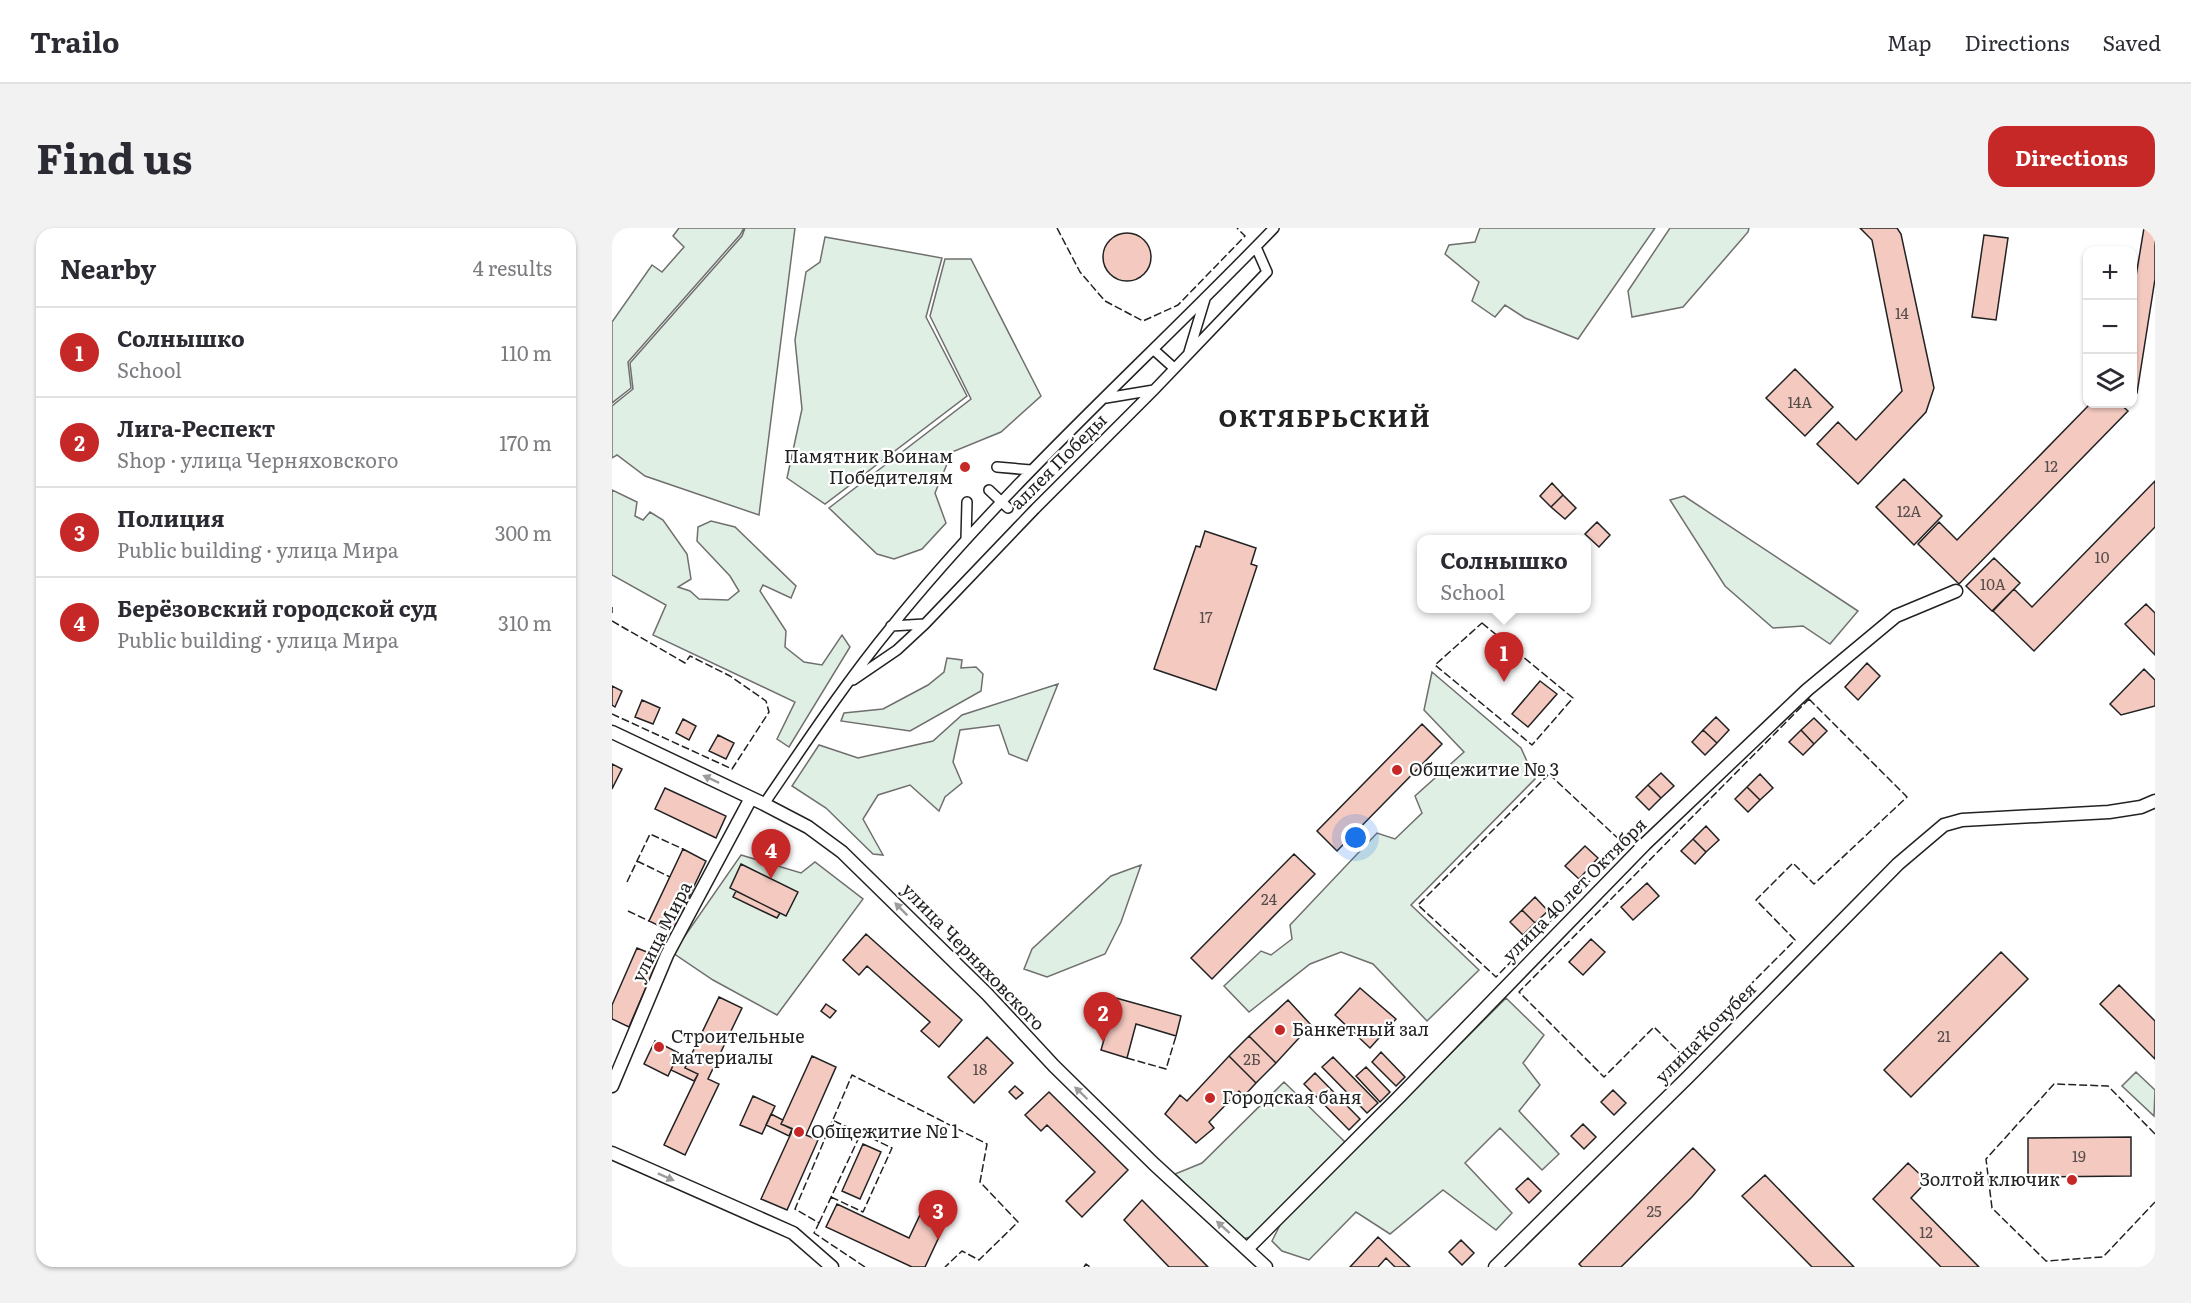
<!DOCTYPE html>
<html lang="en">
<head>
<meta charset="utf-8">
<style>
  body { margin:0; font-family:Literata,serif; background:#f2f2f3; color:#2b2b33 }
  .controls { position:absolute; right:18px; top:18px; display:grid; overflow:hidden; border-radius:12px; box-shadow:0 2px 4px #0004 }
  .controls button { width:54px; height:54px; display:grid; place-items:center; padding:0; border:0; border-bottom:2px solid #e1e1e2; background:#fff; color:#2b2b33; font:30px sans-serif }
  .you { position:absolute; left:744px; top:610px; width:21px; height:21px; margin:-15px; border:4px solid #fff; border-radius:50%; background:#1a73e8; box-shadow:0 0 0 9px #1a73e833 }
  .badge { display:grid; place-items:center; width:39px; height:39px; border-radius:50%; background:#c62828; color:#fff; font-size:20px; font-weight:700 }
  .pin { position:absolute; translate:-50% -50px; filter:drop-shadow(0 2px 3px #0008) }
  .pin::after { content:''; position:absolute; top:32px; width:21px; height:18px; background:inherit; clip-path:polygon(0 0,100% 0,50% 100%) }
  .popup { position:absolute; left:805px; top:307px; width:174px; height:78px; box-sizing:border-box; display:grid; place-content:center; border-radius:12px; background:#fff; filter:drop-shadow(0 2px 4px #0005); font-size:20px; white-space:nowrap; color:#7c7c81 }
  .popup b { font-size:22px; color:#2b2b33 }
  .popup::after { content:''; position:absolute; left:50%; top:100%; margin-left:-12px; border:12px solid transparent; border-top-color:#fff }
  .list { margin:0; padding:0; list-style:none }
  h2 { display:flex; justify-content:space-between; align-items:center; height:78px; margin:0; padding:0 24px; font-size:26px }
  h2 small { font-size:20px; font-weight:400; color:#7c7c81 }
  .list li { display:grid; grid-template-columns:39px 1fr auto; gap:18px; align-items:center; box-sizing:border-box; height:90px; padding:0 24px; border-top:2px solid #e1e1e2 }
  .list b { display:block; font-size:22px; white-space:nowrap }
  .list p { margin:0; font-size:20px; white-space:nowrap; color:#7c7c81 }
  .list em { font-size:20px; font-style:normal; color:#7c7c81 }
  .icon { flex:none; width:33px; height:33px; fill:none; stroke:currentColor; stroke-width:2; stroke-linecap:round; stroke-linejoin:round }
  .map { position:relative; flex:none; width:1543px; height:1039px; overflow:hidden; border-radius:18px }
  header { display:flex; align-items:center; gap:36px; box-sizing:border-box; height:84px; padding:0 30px; background:#fff; border-bottom:2px solid #e1e1e2 }
  header strong { font-size:28px }
  nav { display:flex; gap:33px; margin-inline-start:auto; font-size:21px }
  .intro { display:flex; align-items:center; justify-content:space-between; box-sizing:border-box; height:144px; padding:0 36px }
  h1 { margin:0; font-size:42px }
  .button { padding:15px 27px; border-radius:18px; background:#c62828; color:#fff; font-size:21px; font-weight:700 }
  main { display:flex; gap:36px; padding:0 36px }
  aside { flex:1; background:#fff; border-radius:18px; box-shadow:0 2px 4px #0004 }
  .map>svg:first-child { display:block }
  .green { fill:#e0efe3; stroke:#6f6f6f; stroke-width:1.5 }
  .building { fill:#f3c9c0; stroke:#222; stroke-width:1.5 }
  .lines { fill:none; stroke-linecap:round; stroke-linejoin:round }
  .pedestrian-casing { stroke:#222; stroke-width:12 }
  .minor-casing { stroke:#222; stroke-width:15 }
  .pedestrian { stroke:#fff; stroke-width:9 }
  .minor { stroke:#fff; stroke-width:12 }
  .fence { stroke:#222; stroke-width:1.5; stroke-dasharray:8 3; stroke-linecap:butt }
  .oneway { fill:#9c9c9c }
  .poi-dot { fill:#c62828; stroke:#fff; stroke-width:2 }
  .labels { text-anchor:middle; stroke-width:4.5; stroke-linejoin:round; paint-order:stroke }
  .number-label { font-size:15px; fill:#564c4a }
  .poi-label { font-size:18px; fill:#222; stroke:#fff; text-anchor:start }
  .street-label { font-size:18px; fill:#222; stroke:#fff }
  .district-label { font-size:24px; font-weight:bold; letter-spacing:1.5px; fill:#222; stroke:#fff }
</style>
</head>
<body>
<header>
<strong>Trailo</strong>
<nav><a>Map</a><a>Directions</a><a>Saved</a></nav>
</header>
<div class="intro"><h1>Find us</h1><a class="button">Directions</a></div>
<main>
<aside>
<h2>Nearby<small>4 results</small></h2>
<ul class="list">
<li><span class="badge">1</span><div><b>Солнышко</b><p>School</p></div><em>110 m</em></li>
<li><span class="badge">2</span><div><b>Лига-Респект</b><p>Shop · улица Черняховского</p></div><em>170 m</em></li>
<li><span class="badge">3</span><div><b>Полиция</b><p>Public building · улица Мира</p></div><em>300 m</em></li>
<li><span class="badge">4</span><div><b>Берёзовский городской суд</b><p>Public building · улица Мира</p></div><em>310 m</em></li>
</ul>
</aside>
<div class="map">
<svg width="1543" height="1039" viewBox="0 0 1543 1039">
  <rect width="100%" height="100%" fill="#fff"/>
  <!-- green -->
  <path class="green" d="M67,0H132L128,7L16,134L19,160L0,175V94L40,37L50,44L72,19L61,8Z
    M133,0H183L147,287L33,248L5,227L0,230V178L21,161L18,135L130,8Z
    M868,0H1043L966,111L913,90L893,77L883,89L860,73L867,54L833,26L837,17L863,14Z
    M1058,0H1137L1136,4L1071,79L1020,89L1016,63Z
    M213,9L330,30L314,89L355,168L213,276L175,250L190,181L183,112L194,44L208,34Z
    M333,31H359L429,168L389,204L340,224L323,265L334,295L310,321L282,331L265,326L217,280L359,171L318,88Z
    M0,262L25,274L23,288L31,292L38,284L51,292L75,326L79,351L66,359L78,363L87,371L116,372L127,363L118,348L85,313L86,299L99,293L123,299L184,358L179,370L151,357L148,363L174,403L173,419L192,434L210,437L230,407L238,419L177,519L165,511L183,474L41,407L54,377L0,347Z
    M1072,268L1246,383L1218,416L1191,398L1161,400L1113,358L1058,272Z
    M335,430L350,432L349,440L364,439L371,446L369,463L298,503L229,493L232,485L271,481L316,457L332,444Z
    M820,444L909,520L923,551L799,677L867,742L815,793L761,736L729,724L698,736L637,784L612,758L649,723L659,727L680,711L678,697L765,605L783,611L810,585L803,568L852,524L812,482Z
    M446,456L415,533L397,526L387,497L348,502L341,534L350,555L333,569L327,583L298,557L266,567L251,591L271,627L261,626L214,580L180,558L207,517L246,530L321,513L350,487Z
    M129,627L189,645L203,634L251,671L165,787L101,752L61,725Z
    M529,637L509,694L493,726L435,749L412,741L420,721L499,648Z
    M894,770L932,807L911,835L928,857L907,883L947,926L930,942L888,900L853,935L900,985L884,1002L831,962L778,1006L744,984L697,1032L670,1023L660,1013L669,995Z
    M1524,844L1543,862L1542,888L1510,858Z
    M672,854L734,915L643,1008L630,1011L563,946L590,935Z"/>
  <!-- building -->
  <path class="building" d="M1248,0H1285L1289,6L1322,160L1314,184L1246,256L1205,216L1226,194L1244,212L1290,163L1260,12Z
    M1532,0H1543V51L1525,165H1520V72Z
    M491 29a24 24 0 1 1 48 0a24 24 0 1 1-48 0Z
    M1372,7L1396,10L1384,92L1360,89Z
    M1183,141L1221,179L1193,208L1154,170Z
    M1478,176H1508L1516,183L1347,356L1306,316L1327,294L1345,312Z
    M1292,251L1330,288L1302,317L1264,279Z
    M1543,253V299L1422,423L1381,383L1402,361L1420,379Z
    M940,255L951,267L939,279L928,268Z
    M951,267L964,280L953,291L939,279Z
    M985,294L998,307L987,319L973,306Z
    M593,303L644,320L639,336L645,338L604,462L542,441L584,318L588,319Z
    M1382,330L1408,355L1380,383L1354,358Z
    M1534,376L1543,385V427L1513,396Z
    M1255,435L1268,448L1246,472L1233,459Z
    M1532,441L1543,452V478L1509,487L1498,476Z
    M928,453L945,466L916,499L900,486Z
    M0,458L10,463L3,479L0,477Z
    M30,472L48,480L41,496L23,489Z
    M1104,489L1117,502L1105,515L1091,502Z
    M1202,490L1215,503L1202,516L1189,502Z
    M71,491L84,498L77,512L64,505Z
    M810,496L830,516L725,623L705,603Z
    M1091,502L1105,515L1093,527L1080,514Z
    M1189,502L1202,516L1191,527L1177,514Z
    M106,507L122,515L114,531L97,523Z
    M0,536L10,541L0,561Z
    M1049,545L1062,558L1049,570L1036,557Z
    M1148,546L1161,560L1148,572L1135,559Z
    M1036,557L1049,570L1037,582L1024,569Z
    M1135,559L1148,572L1136,584L1123,571Z
    M53,560L114,588L104,610L43,581Z
    M1094,598L1107,612L1094,624L1081,611Z
    M1081,611L1094,624L1083,636L1069,623Z
    M973,618L986,630L967,651L953,638Z
    M71,621L94,633L60,704L37,693Z
    M682,626L703,646L600,751L579,730Z
    M129,636L186,664L174,688L118,660Z
    M1035,655L1047,668L1021,692L1009,679Z
    M124,663L168,685L165,690L121,669Z
    M923,669L936,683L923,695L910,682Z
    M910,682L923,695L911,707L898,694Z
    M254,706L350,792L327,819L309,803L318,794L255,738L247,747L231,732Z
    M979,711L993,724L971,747L957,734Z
    M25,720L47,729L17,799L0,791V777Z
    M1389,724L1416,751L1299,869L1272,842Z
    M1507,757L1543,793V831L1488,776Z
    M748,760L784,791L758,820L723,787Z
    M107,769L130,780L96,851L107,856L73,927L52,917L86,846L73,840Z
    M504,770L569,788L564,808L524,796L515,830L489,822Z
    M676,772L699,797L664,835L637,808Z
    M214,776L224,783L218,790L209,783Z
    M637,808L664,835L644,855L617,828Z
    M375,809L401,835L362,875L336,849Z
    M43,813L67,825L56,848L32,836Z
    M769,824L793,849L784,858L760,834Z
    M200,828L224,839L194,907L206,912L175,982L149,971L181,901L169,896Z
    M617,828L644,855L632,868L627,863L597,894L602,900L584,915L553,886L568,867L575,873Z
    M721,829L766,875L755,885L710,839Z
    M64,831L75,836L73,840L86,846L82,853L59,842Z
    M754,839L778,864L768,874L744,848Z
    M703,845L748,891L737,902L692,856Z
    M403,858L411,865L404,871L397,864Z
    M1001,862L1014,875L1002,887L989,874Z
    M437,864L516,942L470,989L454,973L483,944L435,897L429,903L413,887Z
    M141,868L163,878L150,906L128,897Z
    M159,886L171,892L169,896L180,901L177,908L154,897Z
    M971,896L984,909L972,921L959,908Z
    M1519,909V948L1416,949V910Z
    M251,916L269,924L248,971L230,963Z
    M1081,920L1103,942L1080,969L1009,1039H970L967,1036Z
    M1296,935L1315,953L1299,970L1367,1039H1329L1261,971Z
    M1153,947L1242,1039H1200L1130,968Z
    M916,950L929,963L917,975L904,961Z
    M316,970L340,981L313,1039H300L214,999L225,976L297,1010Z
    M530,972L596,1039H557L512,992Z
    M766,1009L798,1039H783L774,1030L766,1039H738Z
    M849,1012L862,1025L850,1037L837,1024Z"/>
  <g class="lines">
    <!-- pedestrian casing -->
    <g class="pedestrian-casing">
      <path id="pedestrian" d="M542,122L562,140
        M577,124L593,71
        M494,170L542,162
        M385,239L419,242
        M377,262L396,280
        M354,312L355,274
        M279,398L313,396
        M241,452L285,422L313,396L423,281L542,162L655,44L644,19
        M152,576C193,516 233,455 279,399C395,255 534,133 662,0"/>
    </g>
    <!-- minor casing -->
    <g class="minor-casing">
      <path id="minor" d="M0,504L152,576L196,599L230,624L375,766L442,838L542,936L654,1039
        M0,858L55,727L139,570
        M0,925L181,1005L220,1039
        M635,1021L788,868L1033,616L1195,462L1284,388L1344,363
        M883,1039L1076,849L1286,636L1332,597L1350,592L1497,584L1529,579L1543,573"/>
    </g>
    <!-- pedestrian -->
    <use href="#pedestrian" class="pedestrian"/>
    <!-- minor -->
    <use href="#minor" class="minor"/>
    <!-- fence -->
    <path class="fence" d="M445,0L468,44L493,73L531,93L566,77L633,8L625,0
      M0,379V385
      M0,393L73,435L78,428L118,448L154,473L157,484L120,541L0,486
      M870,395L961,470L920,517L823,437Z
      M1197,471L1295,569L1202,656L1181,635L1144,672L1183,712L1069,826L1042,799L992,849L907,764Z
      M937,546L1013,617L884,749L806,677Z
      M25,633L58,649
      M15,654L38,606L71,621
      M16,683L37,693
      M515,830L554,841L564,808
      M1543,906L1496,858L1442,856L1374,931L1380,980L1434,1033L1491,1029L1543,974
      M219,969L251,984L280,920L249,905
      M207,995L249,905L222,893
      M253,1039L202,1005L207,995L183,981L240,847L375,916L368,954L406,994L367,1032L350,1023L333,1039
      M472,1039L474,1036L478,1039"/>
  </g>
  <!-- one-way arrows -->
  <defs><path id="oneway-solid" d="M-6-.8H1V-3.2L6.5 0L1 3.2V.8H-6Z" transform="scale(1.5)"/></defs>
  <g class="oneway">
    <use href="#oneway-solid" transform="translate(99 551) rotate(-155)"/>
    <use href="#oneway-solid" transform="translate(289 681) rotate(-135)"/>
    <use href="#oneway-solid" transform="translate(469 865) rotate(-136)"/>
    <use href="#oneway-solid" transform="translate(54 949) rotate(24)"/>
    <use href="#oneway-solid" transform="translate(611 999) rotate(-138)"/>
  </g>
  <!-- markers -->
  <g class="poi-dot">
    <circle cx="353" cy="239" r="6"/>
    <circle cx="785" cy="542" r="6"/>
    <circle cx="668" cy="802" r="6"/>
    <circle cx="47" cy="819" r="6"/>
    <circle cx="598" cy="870" r="6"/>
    <circle cx="187" cy="904" r="6"/>
    <circle cx="1460" cy="952" r="6"/>
  </g>
  <g class="labels">
    <!-- number labels -->
    <g class="number-label">
      <text x="1290" y="91">14</text>
      <text x="1188" y="180">14А</text>
      <text x="1439" y="244">12</text>
      <text x="1297" y="289">12А</text>
      <text x="1490" y="335">10</text>
      <text x="1381" y="362">10А</text>
      <text x="594" y="395">17</text>
      <text x="657" y="677">24</text>
      <text x="1332" y="814">21</text>
      <text x="640" y="837">2Б</text>
      <text x="368" y="847">18</text>
      <text x="1467" y="934">19</text>
      <text x="1042" y="989">25</text>
      <text x="1314" y="1010">12</text>
    </g>
    <!-- poi labels -->
    <g class="poi-label">
      <text x="341" y="235" text-anchor="end">Памятник Воинам<tspan x="341" dy="21">Победителям</tspan></text>
      <text x="797" y="548">Общежитие № 3</text>
      <text x="680" y="808">Банкетный зал</text>
      <text x="59" y="815">Строительные<tspan x="59" dy="21">материалы</tspan></text>
      <text x="610" y="876">Городская баня</text>
      <text x="199" y="910">Общежитие № 1</text>
      <text x="1448" y="958" text-anchor="end">Золтой ключик</text>
    </g>
    <!-- street labels -->
    <g class="street-label">
      <text transform="translate(447 234) rotate(-45)" y="6">аллея Победы</text>
      <text transform="translate(963 662) rotate(-45)" y="6">улица 40 лет Октября</text>
      <text transform="translate(50 704) rotate(-63)" y="6">улица Мира</text>
      <text transform="translate(361 729) rotate(46)" y="6">улица Черняховского</text>
      <text transform="translate(1094 805) rotate(-45)" y="6">улица Кочубея</text>
    </g>
    <!-- district labels -->
    <g class="district-label">
      <text x="713" y="199">ОКТЯБРЬСКИЙ</text>
    </g>
  </g>
</svg>
<div class="controls">
<button>+</button>
<button>−</button>
<button><svg class="icon" aria-label="layers" viewBox="0 0 24 24"><path d="M12 4l9 5-9 5-9-5zM3 14l9 5 9-5"/></svg></button>
</div>
<div class="you"></div>
<div class="pin badge" style="left:892px;top:454px">1</div>
<div class="popup"><b>Солнышко</b>School</div>
<div class="pin badge" style="left:491px;top:814px">2</div>
<div class="pin badge" style="left:326px;top:1012px">3</div>
<div class="pin badge" style="left:159px;top:651px">4</div>
</div>
</main>
</body>
</html>
